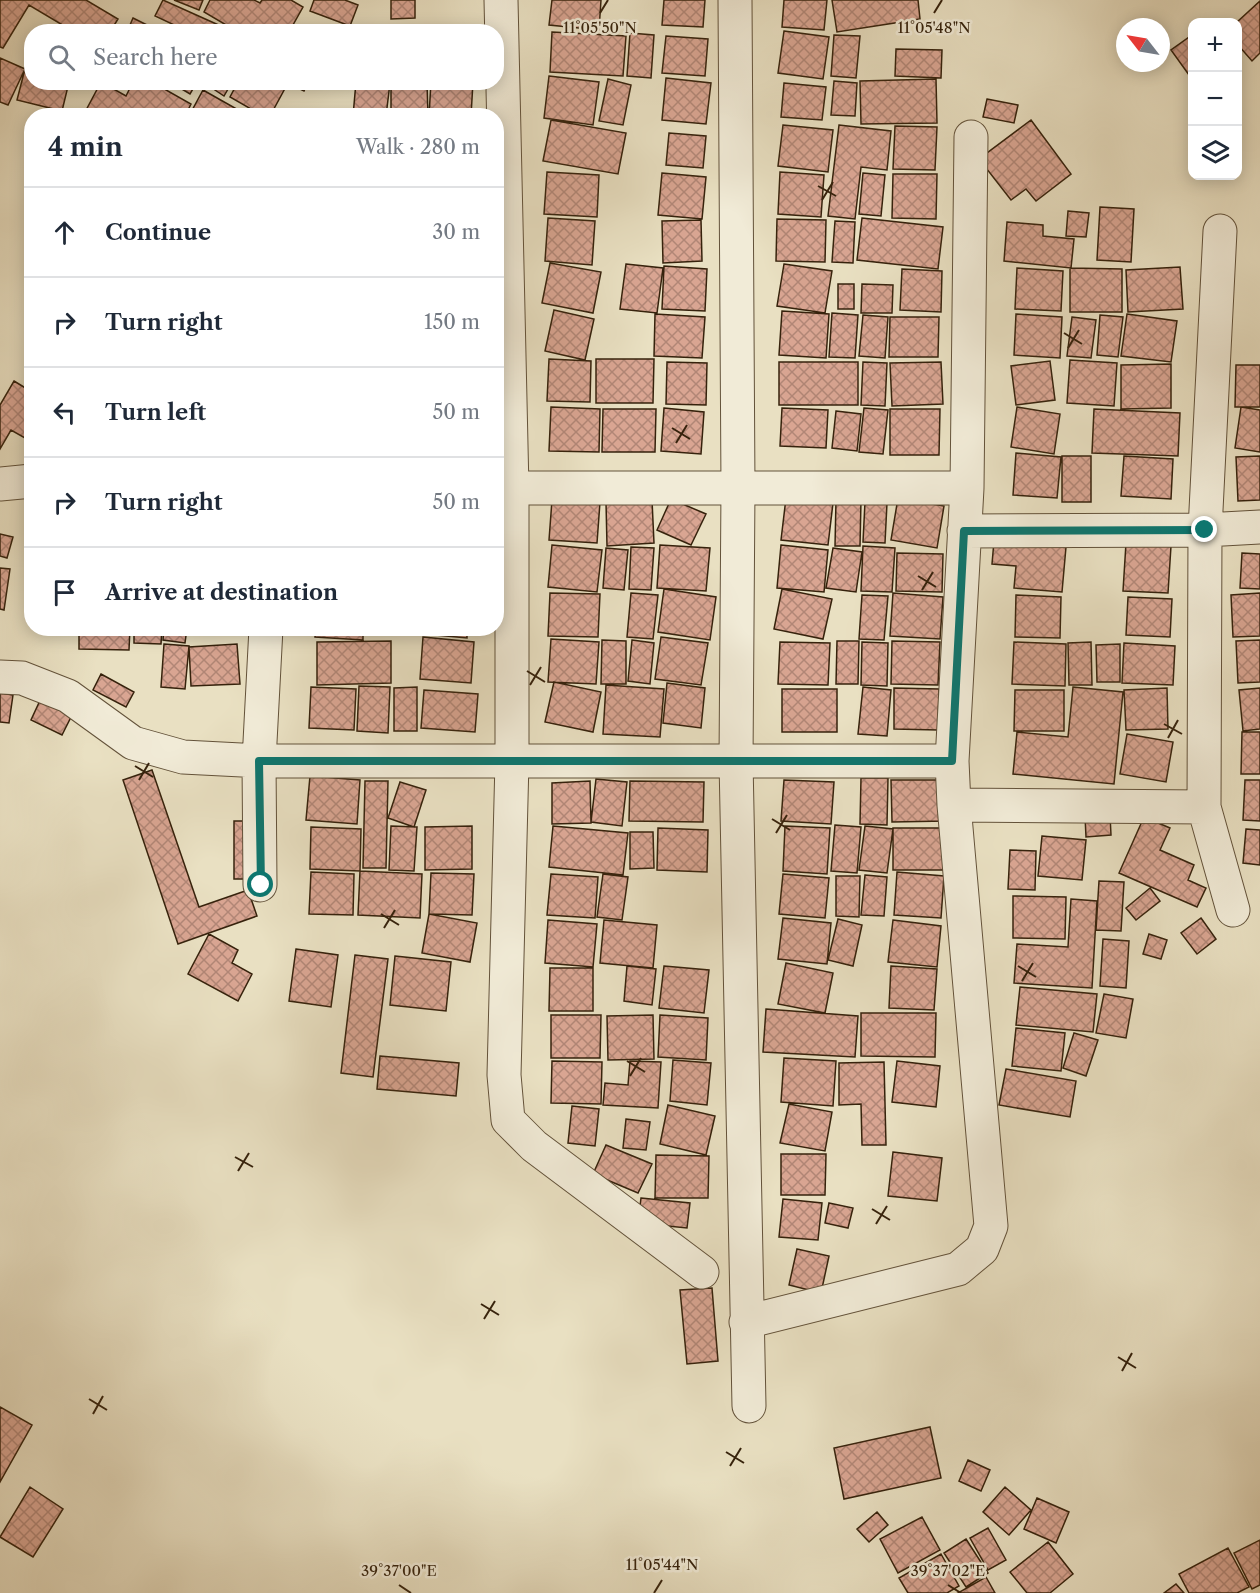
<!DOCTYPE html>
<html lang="en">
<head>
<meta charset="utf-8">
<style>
  body { margin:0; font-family:"Libre Caslon Text",serif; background:#f2f2f3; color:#1f2937 }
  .controls { position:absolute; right:18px; top:18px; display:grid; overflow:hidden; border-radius:12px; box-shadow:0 3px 15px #0003 }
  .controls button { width:54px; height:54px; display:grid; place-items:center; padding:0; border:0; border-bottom:2px solid #e0e1e3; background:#fff; color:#1f2937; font:30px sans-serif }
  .compass { position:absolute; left:1116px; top:18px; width:54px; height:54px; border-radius:50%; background:#fff; box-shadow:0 3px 15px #0003; rotate:301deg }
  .stop { position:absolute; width:18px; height:18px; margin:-14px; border:4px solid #0f766e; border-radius:50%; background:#fff }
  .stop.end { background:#0f766e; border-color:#fff; box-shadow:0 2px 6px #0008 }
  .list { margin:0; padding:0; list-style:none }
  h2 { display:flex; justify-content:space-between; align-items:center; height:78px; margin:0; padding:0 24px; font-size:26px }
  h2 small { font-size:20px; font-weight:400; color:#747a83 }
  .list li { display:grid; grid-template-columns:39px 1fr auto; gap:18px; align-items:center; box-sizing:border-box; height:90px; padding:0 24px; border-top:2px solid #e0e1e3 }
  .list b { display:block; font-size:22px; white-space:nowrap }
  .list em { font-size:20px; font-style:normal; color:#747a83 }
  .icon { flex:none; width:33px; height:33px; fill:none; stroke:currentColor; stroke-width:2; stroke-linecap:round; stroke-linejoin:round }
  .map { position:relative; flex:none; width:1260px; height:1593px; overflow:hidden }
  .search { position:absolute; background:#fff; box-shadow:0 3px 15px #0003; left:24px; top:24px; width:480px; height:66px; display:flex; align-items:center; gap:15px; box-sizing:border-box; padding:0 21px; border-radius:24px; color:#747a83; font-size:22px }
  .panel { position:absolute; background:#fff; box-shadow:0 3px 15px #0003; left:24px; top:108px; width:480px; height:528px; border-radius:24px }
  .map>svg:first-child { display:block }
  .building { fill:url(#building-cross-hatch); stroke:#36220c; stroke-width:1.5 }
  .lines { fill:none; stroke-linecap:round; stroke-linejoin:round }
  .minor-casing { stroke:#63523a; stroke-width:35 }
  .minor { stroke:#f1ebd7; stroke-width:33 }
  .route { stroke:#0f766e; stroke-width:8 }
  .ticks { fill:none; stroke:#36220c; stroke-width:2 }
  .ticks-label { font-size:15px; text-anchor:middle; fill:#36220c; stroke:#f1ebd7; stroke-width:5; stroke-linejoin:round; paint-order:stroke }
</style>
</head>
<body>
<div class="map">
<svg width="1260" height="1593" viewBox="0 0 1260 1593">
  <defs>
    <pattern id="building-cross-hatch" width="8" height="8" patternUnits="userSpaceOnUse" patternTransform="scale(1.5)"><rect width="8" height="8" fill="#d9a592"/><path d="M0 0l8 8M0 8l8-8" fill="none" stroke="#b18676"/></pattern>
  </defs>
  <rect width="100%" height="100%" fill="#e9e0c2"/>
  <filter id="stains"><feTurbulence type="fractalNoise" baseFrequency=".00333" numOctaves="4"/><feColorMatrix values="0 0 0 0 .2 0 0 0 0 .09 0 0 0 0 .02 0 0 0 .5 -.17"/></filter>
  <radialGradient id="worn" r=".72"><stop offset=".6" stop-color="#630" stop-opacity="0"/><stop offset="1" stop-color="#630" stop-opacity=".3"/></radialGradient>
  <!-- building -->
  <path class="building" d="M0,0H86L118,19L110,32H63L66,27L29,5L3,48L0,47Z
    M163,0L223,27L221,32H189L155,16Z
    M174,0H203L199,10Z
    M210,0H254L260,3L262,0H291L303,7L289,32H238L204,12Z
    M314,0H345L358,5L350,26L310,11Z
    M391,0H415V18L391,19Z
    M552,0H601L599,30L549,25Z
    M664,0H705L703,27L662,25Z
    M784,0H827L824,30L782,27Z
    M832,0H918L920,19L837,32Z
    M1260,1V53L1252,61L1238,45L1237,22Z
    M133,18L161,32H127Z
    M784,31L829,37L823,79L778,73Z
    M552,32L626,36L623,76L550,72Z
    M630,33L654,35L651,78L627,76Z
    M834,35L860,36L856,78L831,76Z
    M1192,35V73L1189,75L1171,50Z
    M666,36L708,39L705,76L662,73Z
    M896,49L942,50L941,78L895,76Z
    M0,58L25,69L8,105L0,102Z
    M26,65L32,67V82H69L62,111L17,100Z
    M549,76L599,82L593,125L544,118Z
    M666,78L711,83L706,124L662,120Z
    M608,79L631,85L623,125L599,121Z
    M936,79L937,123L861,124L860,81Z
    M834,81L857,83L855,116L831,115Z
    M101,82L126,96L133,82H152L191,104L185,116H87L84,114Z
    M170,82H197L190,94Z
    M203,82H232L224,96Z
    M238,82H308L304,91L288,83L270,116H263L230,97Z
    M356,82L390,83L386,116H353Z
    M391,82H427L428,116H391Z
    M431,82H473L471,116H429Z
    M784,83L826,87L822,120L781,117Z
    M203,90L249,116H189Z
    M987,99L1018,105L1014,123L983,117Z
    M551,120L626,133L618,174L543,161Z
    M1031,120L1071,174L1036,201L1026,189L1011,200L979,159Z
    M783,125L833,130L828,172L778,166Z
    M839,125L891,131L887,170L861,167L855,219L828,216Z
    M895,126L937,127L935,170L893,169Z
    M669,133L706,136L703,168L666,165Z
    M547,172L599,175L597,217L544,214Z
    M780,172L824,175L821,217L778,214Z
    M662,173L706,177L702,219L658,215Z
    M863,173L885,175L881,216L859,214Z
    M893,174H937L936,219L892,218Z
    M1100,207L1134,209L1131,262L1097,260Z
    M1068,211L1089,213L1086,237L1066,236Z
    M548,218L595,221L592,265L545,261Z
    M862,218L943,227L938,269L857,260Z
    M777,219L826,220L825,262L776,261Z
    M701,220L702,261L663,263L662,221Z
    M835,221L855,222L853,263L832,262Z
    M1007,222L1043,225V236L1074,239L1071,268L1004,261Z
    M550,263L601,272L593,313L542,303Z
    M626,264L663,268L657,313L620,309Z
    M784,264L832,271L825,313L777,306Z
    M664,266L707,269L705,311L662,309Z
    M1180,267L1183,309L1128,312L1126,270Z
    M1017,268L1063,271L1061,311L1015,309Z
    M1070,268L1122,269V312H1070Z
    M902,269L942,271L941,312L900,310Z
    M838,284H854V309H838Z
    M862,284L893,285L892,313H861Z
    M554,310L594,319L585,360L545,351Z
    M782,311L829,314L826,358L779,355Z
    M832,313L858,315L855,358L829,357Z
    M655,314L705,317L702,358L654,356Z
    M1016,314L1062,317L1060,358L1014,355Z
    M1127,314L1177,321L1171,362L1121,356Z
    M863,315L888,317L885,358L859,356Z
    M1100,315L1123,317L1118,357L1097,355Z
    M890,317H939L938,357H889Z
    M1072,317L1096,320L1091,358L1067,356Z
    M549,359L591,361L590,402L547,401Z
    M596,359H654L653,403H596Z
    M1070,360L1117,363L1114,406L1067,403Z
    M1050,361L1055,400L1016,405L1011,366Z
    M667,362L707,363L706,405L666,404Z
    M779,362H858V405H779Z
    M863,362L887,363L885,406L861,405Z
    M941,362L943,404L892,406L890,363Z
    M1171,364V408L1121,409V365Z
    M1236,365H1260V407H1235Z
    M14,381L32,392V442L11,430L0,449V405Z
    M551,407L600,409L599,452L549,451Z
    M1017,407L1060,414L1054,454L1011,447Z
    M1241,407L1260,410V452L1235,448Z
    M664,408L704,412L701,454L661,451Z
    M782,408L828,410L826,448L780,446Z
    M864,408L888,410L883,454L859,452Z
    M603,409H656L655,452H602Z
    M890,409H940L939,455H890Z
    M1094,409L1180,413L1178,456L1092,453Z
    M836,411L861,414L857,451L832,448Z
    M1016,453L1061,457L1057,498L1013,495Z
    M1062,456H1091V502H1062Z
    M1124,456L1173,459L1171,499L1121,496Z
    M1260,456V500L1238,501L1236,457Z
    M786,498L833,503L828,545L781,540Z
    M898,498L944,506L937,548L891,540Z
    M671,499L706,514L691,545L657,530Z
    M552,500L600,502L597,543L549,540Z
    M652,500L654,543L607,546L606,502Z
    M836,500H861L860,546H835Z
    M865,502L887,503L885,543L863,542Z
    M0,534L13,537L7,558L0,556Z
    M994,541L1066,547L1062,592L1014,588L1016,566L992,564Z
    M1126,543L1171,546L1168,593L1123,591Z
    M552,545L602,550L597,592L548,587Z
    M660,545L710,548L706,591L657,588Z
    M781,545L828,550L824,592L777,588Z
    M863,546L895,548L892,592L861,591Z
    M631,547L654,548L651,590L629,589Z
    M606,548L628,550L624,590L603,588Z
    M833,548L862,552L856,592L826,588Z
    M897,553L943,554L942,592L896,591Z
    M1242,553L1260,554V589L1240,588Z
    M0,568L10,569L4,610L0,609Z
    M664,589L716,597L710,640L658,632Z
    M782,589L832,599L823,639L774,629Z
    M550,593L600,594L598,637L548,636Z
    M631,593L658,595L653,639L627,637Z
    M893,593L943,597L940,639L890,636Z
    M1260,593V636L1233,637L1231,595Z
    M862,595L888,596L884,640L859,639Z
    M1016,595L1061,597L1060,638L1015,637Z
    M1128,597L1172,599L1170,637L1126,635Z
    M79,628H130L129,650L79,649Z
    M134,628H162L161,644L134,643Z
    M164,628H187L185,643L163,640Z
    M316,628H363V640L315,637Z
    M368,628H392V635H368Z
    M426,628H467V638L425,634Z
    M423,637L474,642L471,683L420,679Z
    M661,637L708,643L701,685L655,679Z
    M551,639L599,642L596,684L548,682Z
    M602,640L626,641V684H601Z
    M632,640L654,643L650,684L628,681Z
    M1260,640V682L1238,683L1236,641Z
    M391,641V683L317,685V642Z
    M837,641H859L858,684H836Z
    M892,641L940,642L938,685L891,684Z
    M780,642L830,643L828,685L778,684Z
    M862,642L888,643L887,686L861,685Z
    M1014,642L1066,644L1065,686L1012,684Z
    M1091,642L1092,685H1069L1068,643Z
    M1124,643L1175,646L1173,685L1122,683Z
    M164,644L189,646L185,689L161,687Z
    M237,644L240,684L191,686L189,647Z
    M1120,644V682H1097L1096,645Z
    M101,674L134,692L126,707L93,690Z
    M554,682L601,692L593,732L545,722Z
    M667,683L705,688L701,728L663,723Z
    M606,685L664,689L660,737L603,734Z
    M359,686L390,687L388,733L357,731Z
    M311,687L356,689L354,730L309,728Z
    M417,687V731H394V688Z
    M863,687L891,690L887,736L858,734Z
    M1073,687L1123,692L1114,784L1013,774L1017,732L1068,737Z
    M894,688L939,689L938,730L894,729Z
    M1167,688L1168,729L1126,730L1124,690Z
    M1260,688V729L1243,731L1239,690Z
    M782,689H837V732H782Z
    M424,690L478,694L475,732L421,728Z
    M1015,690H1064V731H1014Z
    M0,693L13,695L9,723L0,722Z
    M43,694L75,709L62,735L31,720Z
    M1242,732H1260V774H1241Z
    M1127,734L1173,742L1166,782L1120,774Z
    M152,770L199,907L248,890L257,916L178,944L123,780Z
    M310,776L360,780L357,824L306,820Z
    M861,778H888L887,825L860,824Z
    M596,779L627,782L622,826L591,822Z
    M784,780L834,782L831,824L781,821Z
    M891,780H946V821L892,822Z
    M1245,780H1260V821L1243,820Z
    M365,781H388L386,868H363Z
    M590,781L591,823L552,824V783Z
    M630,781L704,782L703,822L629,821Z
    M400,782L426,790L414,827L388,818Z
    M1110,815L1111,835L1086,837L1085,816Z
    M1144,817L1170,828L1160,850L1194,865L1188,880L1206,888L1197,907L1119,873Z
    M234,821H255L254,879H234Z
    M835,825L861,827L857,873L831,871Z
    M391,826L417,827L414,871L389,870Z
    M472,826V869L425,870V827Z
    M553,826L628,833L623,875L549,867Z
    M785,826L830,828L827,874L783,871Z
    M865,826L893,829L887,873L859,870Z
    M311,827L361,829L360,871L310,869Z
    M658,828L708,830L707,872L657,870Z
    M893,828H944V870H893Z
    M1246,829L1260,830V865L1243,863Z
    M630,832H653L654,868L630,869Z
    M1042,836L1086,840L1082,880L1038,876Z
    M1010,850L1036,851L1035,890L1008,889Z
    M360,871L422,874L420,918L358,915Z
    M311,872L354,874L353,915L309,914Z
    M897,872L944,876L941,918L894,915Z
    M431,873L474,874L472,915L429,914Z
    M551,874L598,877L595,918L547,915Z
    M603,874L628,877L622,920L597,917Z
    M783,874L829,878L825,918L779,914Z
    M865,875L887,877L884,916L861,915Z
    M836,876H860L859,917L836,916Z
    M1099,881L1124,882L1121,931L1096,930Z
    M1150,888L1160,901L1136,920L1126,908Z
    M1013,896L1066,897L1065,939L1013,938Z
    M1071,899L1097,901L1092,988L1014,983L1017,944L1068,947Z
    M429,914L477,923L470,962L422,953Z
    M783,918L831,923L827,964L778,959Z
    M1201,918L1216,939L1197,954L1181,933Z
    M838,919L862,925L853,966L828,960Z
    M548,920L597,924L593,967L545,963Z
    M604,920L657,925L653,968L600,963Z
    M893,920L941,926L937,967L888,962Z
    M209,934L238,950L232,963L252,974L238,1001L188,974Z
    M1149,934L1167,940L1161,959L1143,954Z
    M1103,939L1129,941L1126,988L1100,986Z
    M296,949L338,955L331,1007L289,1001Z
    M355,955L388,959L373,1077L341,1073Z
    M395,956L451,962L446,1011L390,1005Z
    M786,963L833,973L825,1013L778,1004Z
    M627,966L656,969L652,1005L624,1001Z
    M664,966L709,970L704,1013L659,1008Z
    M891,966L937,969L934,1010L889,1008Z
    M550,968H593V1011H549Z
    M1020,987L1097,994L1093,1032L1016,1025Z
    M1104,994L1133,999L1126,1038L1096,1033Z
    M766,1009L858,1016L855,1057L763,1052Z
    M861,1013H936L935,1057L861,1056Z
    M551,1015H601L600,1058H551Z
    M653,1015L654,1059L608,1060L607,1016Z
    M660,1015L708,1018L706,1060L658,1057Z
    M1016,1028L1065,1033L1061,1071L1012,1066Z
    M1074,1033L1098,1040L1086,1076L1063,1068Z
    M380,1056L459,1063L456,1096L377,1089Z
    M784,1058L836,1061L833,1106L781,1102Z
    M673,1060L711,1063L707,1105L670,1101Z
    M552,1061L602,1062L601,1104L551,1103Z
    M630,1061L661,1062L658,1108L603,1105L605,1083L628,1085Z
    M897,1061L940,1066L936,1107L892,1102Z
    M884,1062L886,1145H862L861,1104L839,1105V1063Z
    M1006,1069L1076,1081L1070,1117L999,1105Z
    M789,1104L832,1112L825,1151L780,1143Z
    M668,1105L715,1116L706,1155L660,1144Z
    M572,1106L599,1109L595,1146L568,1143Z
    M626,1119L650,1122L646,1150L623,1148Z
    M606,1145L652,1164L638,1193L593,1174Z
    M893,1152L942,1158L937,1201L888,1196Z
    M781,1154H826L825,1195H781Z
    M656,1155L709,1156L708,1198H655Z
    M641,1198L690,1203L687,1228L638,1223Z
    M783,1199L822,1203L818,1240L779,1237Z
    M829,1203L853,1208L848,1228L825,1223Z
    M797,1249L829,1256L821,1293L789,1285Z
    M712,1288L718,1361L687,1364L680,1290Z
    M0,1407L32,1425L0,1482Z
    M930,1427L941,1478L844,1499L834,1448Z
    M968,1460L990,1470L981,1491L959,1481Z
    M30,1487L63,1509L33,1557L0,1537Z
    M1005,1487L1031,1510L1009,1535L983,1512Z
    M1037,1498L1069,1512L1056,1543L1024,1529Z
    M877,1512L888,1525L869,1542L857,1529Z
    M922,1517L940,1550L898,1573L880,1539Z
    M988,1528L1006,1560L988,1570L970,1538Z
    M966,1539L988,1573L966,1587L944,1553Z
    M1260,1540V1585L1252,1589L1234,1553Z
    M1048,1542L1073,1574L1050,1593H1027L1010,1572Z
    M1228,1548L1249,1587L1237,1593H1189L1179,1574Z
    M941,1554L959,1586L947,1593H908L899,1578Z
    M986,1577L995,1593H958Z
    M1176,1584L1184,1593H1164Z"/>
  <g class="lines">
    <!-- minor casing -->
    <g class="minor-casing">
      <path id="minor" d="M501,0L512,489V761L504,1075L508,1120L534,1146L702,1272
        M735,0L738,488L736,761L749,1406
        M1220,231L1205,530L1204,807L1233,910
        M0,484L32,481
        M496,488H967
        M964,531L1205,530L1260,527
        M0,677L22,678L68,696L133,743L183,757L259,761H952
        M954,805L1204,807
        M260,885L259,761L266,628
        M746,1322L958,1269L982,1249L991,1226L954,805L952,761L967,488L971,137"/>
    </g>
    <!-- minor -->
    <use href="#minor" class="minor"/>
  </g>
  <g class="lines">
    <!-- route -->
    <path class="route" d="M261,885L259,761H952L964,531L1205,530"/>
  </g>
  <!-- ticks -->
  <path class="ticks" d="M600,13L608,0M934,13L942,0M818,186L836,196M822,200L833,182M1064,333L1082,344M1068,348L1079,330M672,428L690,439M676,443L687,425M918,576L936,587M922,590L933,572M527,671L545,682M530,685L541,667M1164,724L1182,734M1168,738L1178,720M135,766L153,777M139,780L149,763M772,819L790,830M776,833L787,815M381,914L399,925M384,928L395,910M1018,966L1036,977M1022,981L1033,963M627,1061L645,1072M630,1076L641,1058M235,1157L253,1167M238,1171L249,1153M872,1209L890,1220M876,1224L887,1206M481,1304L499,1315M484,1319L495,1301M1118,1357L1136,1368M1122,1371L1132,1353M89,1399L107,1410M93,1414L103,1396M726,1452L744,1463M730,1466L741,1448M399,1585L411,1593M948,1585L961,1593M654,1593L662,1580"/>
  <g class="ticks-label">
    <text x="600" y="33">11°05'50"N</text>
    <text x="934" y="33">11°05'48"N</text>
    <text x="662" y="1570">11°05'44"N</text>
    <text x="399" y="1576">39°37'00"E</text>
    <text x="948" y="1576">39°37'02"E</text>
  </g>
  <rect width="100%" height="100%" filter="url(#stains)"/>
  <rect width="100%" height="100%" fill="url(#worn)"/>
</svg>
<div class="controls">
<button>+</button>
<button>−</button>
<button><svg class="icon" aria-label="layers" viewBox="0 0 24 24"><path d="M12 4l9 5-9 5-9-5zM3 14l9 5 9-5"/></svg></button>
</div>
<svg class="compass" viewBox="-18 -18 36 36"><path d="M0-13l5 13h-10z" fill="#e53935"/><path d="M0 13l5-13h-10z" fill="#747a83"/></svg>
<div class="stop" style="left:261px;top:885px"></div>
<div class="stop end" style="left:1205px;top:530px"></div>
<div class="search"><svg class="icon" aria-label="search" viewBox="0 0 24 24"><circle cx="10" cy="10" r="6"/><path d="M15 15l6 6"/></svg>Search here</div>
<section class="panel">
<h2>4 min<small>Walk · 280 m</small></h2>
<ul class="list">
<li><svg class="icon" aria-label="ahead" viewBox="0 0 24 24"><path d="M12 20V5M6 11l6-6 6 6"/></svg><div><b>Continue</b></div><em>30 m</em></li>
<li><svg class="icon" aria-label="right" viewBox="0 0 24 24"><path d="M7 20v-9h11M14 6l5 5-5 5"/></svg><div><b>Turn right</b></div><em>150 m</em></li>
<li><svg class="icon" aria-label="left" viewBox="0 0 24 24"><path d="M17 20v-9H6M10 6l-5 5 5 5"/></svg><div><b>Turn left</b></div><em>50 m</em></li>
<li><svg class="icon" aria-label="right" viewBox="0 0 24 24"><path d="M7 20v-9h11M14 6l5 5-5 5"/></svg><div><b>Turn right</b></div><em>50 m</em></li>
<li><svg class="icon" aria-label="arrive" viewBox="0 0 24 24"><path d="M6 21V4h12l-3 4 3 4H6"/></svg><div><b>Arrive at destination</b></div></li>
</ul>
</section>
</div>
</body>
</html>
